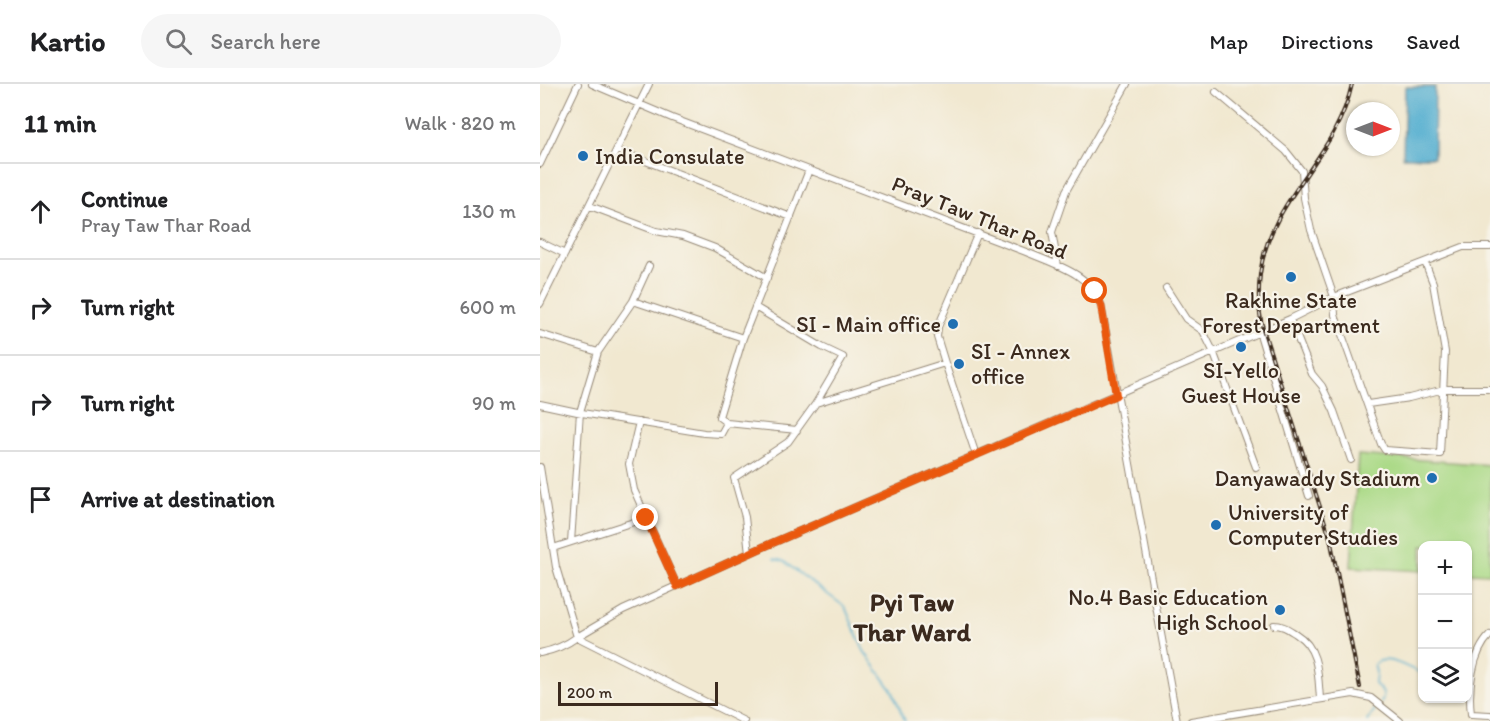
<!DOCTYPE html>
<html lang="en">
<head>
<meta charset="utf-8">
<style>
  body { margin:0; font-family:Itim,sans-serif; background:#f6f6f6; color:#202124 }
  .controls { position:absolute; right:18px; bottom:18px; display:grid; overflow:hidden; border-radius:12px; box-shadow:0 2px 4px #0004 }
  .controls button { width:54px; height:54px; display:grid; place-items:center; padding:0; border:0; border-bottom:2px solid #e0e0e0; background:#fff; color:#202124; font:30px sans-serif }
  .compass { position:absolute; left:806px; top:18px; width:54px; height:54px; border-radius:50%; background:#fff; box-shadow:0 2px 4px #0004; rotate:90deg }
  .scale { position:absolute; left:18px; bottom:15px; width:160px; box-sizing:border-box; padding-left:6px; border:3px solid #3b2a1e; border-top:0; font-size:16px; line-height:21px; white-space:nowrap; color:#3b2a1e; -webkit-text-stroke:4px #f7f3e8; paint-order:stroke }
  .stop { position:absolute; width:18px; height:18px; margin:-14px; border:4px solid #ea580c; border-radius:50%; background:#fff }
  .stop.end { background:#ea580c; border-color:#fff; box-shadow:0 2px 6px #0008 }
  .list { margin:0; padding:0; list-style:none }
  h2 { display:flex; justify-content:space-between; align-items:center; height:78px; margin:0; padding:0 24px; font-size:26px }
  h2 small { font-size:20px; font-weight:400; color:#757577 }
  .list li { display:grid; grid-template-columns:39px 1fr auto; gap:18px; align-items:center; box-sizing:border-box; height:96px; padding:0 24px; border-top:2px solid #e0e0e0 }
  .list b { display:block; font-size:22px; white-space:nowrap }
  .list p { margin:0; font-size:20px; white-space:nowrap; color:#757577 }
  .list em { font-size:20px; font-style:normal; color:#757577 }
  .icon { flex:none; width:33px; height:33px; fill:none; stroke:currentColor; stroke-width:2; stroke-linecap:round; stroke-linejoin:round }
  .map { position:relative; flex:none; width:950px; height:637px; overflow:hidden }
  header { display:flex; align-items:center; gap:36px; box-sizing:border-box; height:84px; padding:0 30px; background:#fff; border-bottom:2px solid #e0e0e0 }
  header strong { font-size:28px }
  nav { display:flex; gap:33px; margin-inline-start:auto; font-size:21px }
  .search { width:420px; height:54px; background:#f6f6f6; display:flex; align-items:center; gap:15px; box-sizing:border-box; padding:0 21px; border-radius:33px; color:#757577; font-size:22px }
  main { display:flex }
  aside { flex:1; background:#fff }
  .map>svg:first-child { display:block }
  .garden { fill:#acda88; stroke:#748253; stroke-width:1.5 }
  .water { fill:#52aed0; stroke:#466c77; stroke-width:1.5 }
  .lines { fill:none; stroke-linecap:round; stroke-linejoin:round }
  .stream { stroke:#52aed0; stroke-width:1.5 }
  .minor-casing { stroke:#968977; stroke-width:8 }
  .minor { stroke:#fff; stroke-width:6 }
  .rail-casing { stroke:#3b2a1e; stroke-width:4 }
  .rail { stroke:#f7f3e8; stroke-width:1.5; stroke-dasharray:4.5; stroke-linecap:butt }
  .route { stroke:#ea580c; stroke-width:8 }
  .poi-dot { fill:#1f6fb2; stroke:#f7f3e8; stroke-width:2 }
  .labels { text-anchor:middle; stroke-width:4.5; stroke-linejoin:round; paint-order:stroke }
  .poi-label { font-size:22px; fill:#3b2a1e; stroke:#f7f3e8; text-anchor:start }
  .street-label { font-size:22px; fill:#3b2a1e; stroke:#f7f3e8 }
  .quarter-label { font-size:26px; font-weight:bold; fill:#3b2a1e; stroke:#f7f3e8 }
</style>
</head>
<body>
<header>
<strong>Kartio</strong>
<div class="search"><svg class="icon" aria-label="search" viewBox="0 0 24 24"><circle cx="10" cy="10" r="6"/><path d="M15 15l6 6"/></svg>Search here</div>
<nav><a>Map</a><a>Directions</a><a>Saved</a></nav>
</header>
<main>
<aside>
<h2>11 min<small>Walk · 820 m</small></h2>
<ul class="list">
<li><svg class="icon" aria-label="ahead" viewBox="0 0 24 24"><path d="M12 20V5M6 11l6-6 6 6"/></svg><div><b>Continue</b><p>Pray Taw Thar Road</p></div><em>130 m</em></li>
<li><svg class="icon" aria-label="right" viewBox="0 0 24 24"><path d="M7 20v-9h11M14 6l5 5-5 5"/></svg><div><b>Turn right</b></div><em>600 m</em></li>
<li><svg class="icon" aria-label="right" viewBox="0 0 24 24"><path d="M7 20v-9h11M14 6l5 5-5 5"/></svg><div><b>Turn right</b></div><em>90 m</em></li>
<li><svg class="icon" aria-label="arrive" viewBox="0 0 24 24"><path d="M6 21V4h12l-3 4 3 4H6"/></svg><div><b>Arrive at destination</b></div></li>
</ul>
</aside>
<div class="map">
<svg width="950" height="637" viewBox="0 0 950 637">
  <rect width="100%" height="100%" fill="#f7f3e8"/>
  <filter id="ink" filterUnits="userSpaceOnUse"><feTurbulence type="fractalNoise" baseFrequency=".0167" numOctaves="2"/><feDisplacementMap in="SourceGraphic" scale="12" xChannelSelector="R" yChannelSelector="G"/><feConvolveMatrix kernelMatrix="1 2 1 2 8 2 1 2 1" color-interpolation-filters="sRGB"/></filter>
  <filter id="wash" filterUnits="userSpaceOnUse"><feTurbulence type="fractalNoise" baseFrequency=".008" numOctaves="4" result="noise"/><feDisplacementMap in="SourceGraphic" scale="24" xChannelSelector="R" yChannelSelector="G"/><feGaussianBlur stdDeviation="1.35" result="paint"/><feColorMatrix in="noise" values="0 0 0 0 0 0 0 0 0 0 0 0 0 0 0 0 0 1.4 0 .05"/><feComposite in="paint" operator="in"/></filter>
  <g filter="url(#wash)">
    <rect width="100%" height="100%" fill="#f1e8d0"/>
    <!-- garden -->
    <path class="garden" d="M818,371L950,381V490L928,489V462H882V487L811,483Z"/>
    <!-- water -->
    <path class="water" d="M865,3H895L894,73H863Z"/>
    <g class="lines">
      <!-- stream -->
      <path class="stream" d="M234,475L243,477L305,523L324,567L352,606L365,637
        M882,543V553
        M841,618L843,615V609L835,600L836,588L834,580C847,569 868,585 882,589
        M827,637L838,621"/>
    </g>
  </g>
  <g filter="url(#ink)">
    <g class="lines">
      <!-- minor casing -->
      <g class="minor-casing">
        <path id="minor" d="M52,0L132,34L486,168C514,180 552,190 561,221L637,637
          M676,8L746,67L762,87L764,114L771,146L794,213L795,231L841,360L845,366L900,370L905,268L893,199L885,178
          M77,66L251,133
          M0,80L38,0
          M50,122L116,147L143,152L175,164L227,194
          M0,158L25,170
          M518,182L512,148L526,107L587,0
          M626,204L646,235L663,247L673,267L716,383
          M93,217L109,182
          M0,220L109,0
          M750,235L772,290L782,302L794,327L811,376
          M719,247L769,412
          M0,250L58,268
          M405,279L397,253L398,243L438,149
          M276,319L405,279L436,371
          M0,320L42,329L164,349L181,350L187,339L179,333L203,254L269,86
          M828,320L869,314L904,305H950
          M99,338L89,380L94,406L137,502
          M187,339L257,346
          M0,383L16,483L37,553L83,526L230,460L750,235L794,213L923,163H950
          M31,458L40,328L58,268L93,217L203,254
          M13,464L106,434
          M209,469L205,433L194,394L248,358L276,319L303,273L282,263L215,223
          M734,541C743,541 748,545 756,550C779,564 778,590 780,615
          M950,551C932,569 928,605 931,630L950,631
          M0,569C15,566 25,562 37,553L204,637
          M651,637L813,610L831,614L860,637"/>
      </g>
      <!-- minor -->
      <use href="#minor" class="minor"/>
      <!-- rail casing -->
      <g class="rail-casing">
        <path id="rail" d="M812,0C796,75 730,113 720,190C718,209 718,227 723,245L790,454L820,603"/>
      </g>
      <!-- rail -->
      <use href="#rail" class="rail"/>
    </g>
  </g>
  <g class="lines" filter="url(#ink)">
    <!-- route -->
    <path class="route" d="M106,434L137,502L230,460L576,311L561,221L555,207"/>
  </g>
  <!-- markers -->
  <g class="poi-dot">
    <circle cx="43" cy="72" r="6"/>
    <circle cx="751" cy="193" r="6"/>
    <circle cx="413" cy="240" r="6"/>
    <circle cx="701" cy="263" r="6"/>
    <circle cx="419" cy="280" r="6"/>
    <circle cx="892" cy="394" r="6"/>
    <circle cx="676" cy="441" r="6"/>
    <circle cx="740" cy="526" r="6"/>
  </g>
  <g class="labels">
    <!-- poi labels -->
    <g class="poi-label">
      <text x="55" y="80">India Consulate</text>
      <text x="751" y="224" text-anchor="middle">Rakhine State<tspan x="751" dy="25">Forest Department</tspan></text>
      <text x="401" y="248" text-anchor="end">SI - Main office</text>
      <text x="431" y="275">SI - Annex<tspan x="431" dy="25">office</tspan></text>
      <text x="701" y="294" text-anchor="middle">SI-Yello<tspan x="701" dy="25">Guest House</tspan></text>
      <text x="880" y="402" text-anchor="end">Danyawaddy Stadium</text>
      <text x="688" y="436">University of<tspan x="688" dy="25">Computer Studies</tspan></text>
      <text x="728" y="521" text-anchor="end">No.4 Basic Education<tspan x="728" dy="25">High School</tspan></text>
    </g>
    <!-- street labels -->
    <g class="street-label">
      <text transform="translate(440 133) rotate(22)" y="8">Pray Taw Thar Road</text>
    </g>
    <!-- quarter labels -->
    <g class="quarter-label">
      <text x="372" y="527">Pyi Taw<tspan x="372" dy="30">Thar Ward</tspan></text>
    </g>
  </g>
</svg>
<div class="controls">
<button>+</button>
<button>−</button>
<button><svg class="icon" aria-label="layers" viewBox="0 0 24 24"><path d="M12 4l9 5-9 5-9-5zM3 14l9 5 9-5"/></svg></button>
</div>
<svg class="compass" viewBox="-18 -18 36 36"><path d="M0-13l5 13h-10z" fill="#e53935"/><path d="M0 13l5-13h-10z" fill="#757577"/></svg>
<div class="scale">200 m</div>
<div class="stop" style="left:555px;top:207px"></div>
<div class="stop end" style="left:106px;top:434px"></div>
</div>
</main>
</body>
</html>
